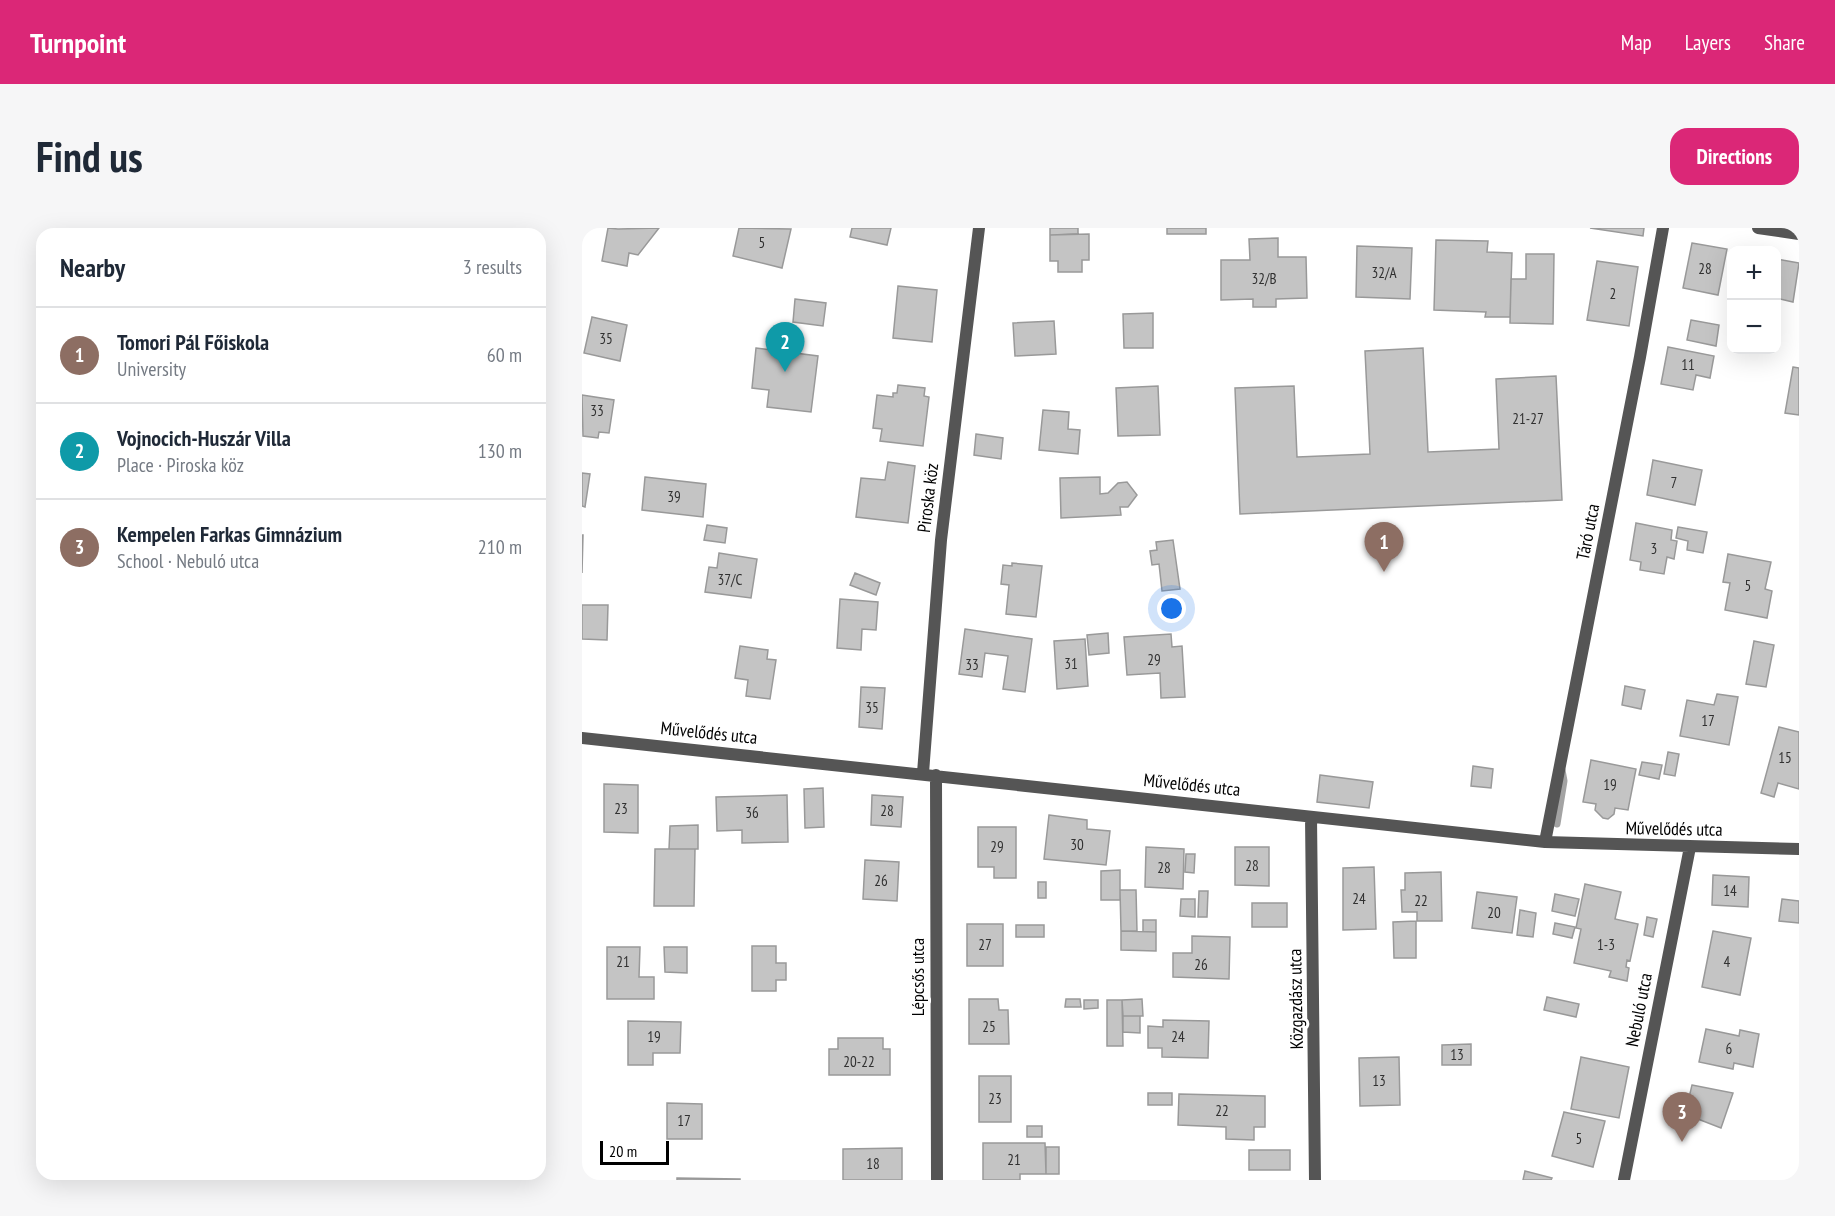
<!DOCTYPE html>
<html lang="en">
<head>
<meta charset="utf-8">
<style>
  body { margin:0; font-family:"PT Sans Narrow",sans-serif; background:#f6f6f7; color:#1f2937 }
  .controls { position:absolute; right:18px; top:18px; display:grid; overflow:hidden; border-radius:12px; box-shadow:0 6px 24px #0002 }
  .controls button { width:54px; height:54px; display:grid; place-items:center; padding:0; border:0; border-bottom:2px solid #e0e1e3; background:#fff; color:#1f2937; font:30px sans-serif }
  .scale { position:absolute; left:18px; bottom:15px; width:69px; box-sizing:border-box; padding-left:6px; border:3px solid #000; border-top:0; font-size:16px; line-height:21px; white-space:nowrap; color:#000; -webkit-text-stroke:4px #fff; paint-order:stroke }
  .you { position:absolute; left:590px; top:381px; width:21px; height:21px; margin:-15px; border:4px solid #fff; border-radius:50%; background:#1a73e8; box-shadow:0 0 0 9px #1a73e833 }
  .badge { display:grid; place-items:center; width:39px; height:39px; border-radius:50%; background:#db2777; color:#fff; font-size:20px; font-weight:700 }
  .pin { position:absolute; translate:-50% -50px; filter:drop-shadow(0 2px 3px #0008) }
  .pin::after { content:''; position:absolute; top:32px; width:21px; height:18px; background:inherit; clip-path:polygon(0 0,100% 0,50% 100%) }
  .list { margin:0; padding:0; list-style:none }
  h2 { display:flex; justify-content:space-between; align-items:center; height:78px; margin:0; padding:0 24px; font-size:26px }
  h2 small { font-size:20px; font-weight:400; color:#747a83 }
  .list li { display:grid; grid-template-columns:39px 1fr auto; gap:18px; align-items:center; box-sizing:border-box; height:96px; padding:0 24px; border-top:2px solid #e0e1e3 }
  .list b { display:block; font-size:22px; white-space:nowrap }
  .list p { margin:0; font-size:20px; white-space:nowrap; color:#747a83 }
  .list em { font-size:20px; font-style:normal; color:#747a83 }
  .map { position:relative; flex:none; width:1217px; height:952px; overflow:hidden; border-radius:18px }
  header { display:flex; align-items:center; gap:36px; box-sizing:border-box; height:84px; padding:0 30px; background:#db2777; color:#fff }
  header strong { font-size:28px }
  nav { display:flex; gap:33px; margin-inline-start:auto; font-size:21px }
  .intro { display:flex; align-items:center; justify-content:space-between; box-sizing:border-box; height:144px; padding:0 36px }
  h1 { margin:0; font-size:42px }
  .button { padding:15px 27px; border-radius:18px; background:#db2777; color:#fff; font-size:21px; font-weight:700 }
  main { display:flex; gap:36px; padding:0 36px }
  aside { flex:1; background:#fff; border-radius:18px; box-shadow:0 6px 24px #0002 }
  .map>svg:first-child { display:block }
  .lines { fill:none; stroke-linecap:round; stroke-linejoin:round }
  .stream { stroke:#a3a3a3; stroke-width:7 }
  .building { fill:#c4c4c4; stroke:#999; stroke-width:1.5 }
  .street { stroke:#555; stroke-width:12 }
  .labels { text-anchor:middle; stroke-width:6; stroke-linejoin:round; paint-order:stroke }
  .number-label { font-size:15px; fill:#313131 }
  .street-label { font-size:18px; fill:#000; stroke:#fff }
</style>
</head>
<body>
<header>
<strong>Turnpoint</strong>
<nav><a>Map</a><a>Layers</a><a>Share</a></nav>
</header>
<div class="intro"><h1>Find us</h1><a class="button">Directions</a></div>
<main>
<aside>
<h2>Nearby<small>3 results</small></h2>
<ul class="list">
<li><span class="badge" style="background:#8d6e63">1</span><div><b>Tomori Pál Főiskola</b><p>University</p></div><em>60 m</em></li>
<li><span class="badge" style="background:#0f9aa8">2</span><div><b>Vojnocich-Huszár Villa</b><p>Place · Piroska köz</p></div><em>130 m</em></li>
<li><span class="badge" style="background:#8d6e63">3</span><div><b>Kempelen Farkas Gimnázium</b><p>School · Nebuló utca</p></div><em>210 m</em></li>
</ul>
</aside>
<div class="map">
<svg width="1217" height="952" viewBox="0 0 1217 952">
  <rect width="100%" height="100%" fill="#fff"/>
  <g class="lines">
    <!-- stream -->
    <path class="stream" d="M975,596L982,553L980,542"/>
  </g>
  <!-- building -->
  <path class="building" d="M26,0L36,1L77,0L56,27L47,25L45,38L20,33Z
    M157,0L209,1L200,40L151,28Z
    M270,0H309L305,17L268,9Z
    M468,0H496V6L468,7Z
    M585,0H624V6H585Z
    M1008,0H1062L1061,8Z
    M507,6V32H500V44H476V33H468V7Z
    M696,10V29H724L725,70L694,71V79H671V71L639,72V32H668L667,11Z
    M854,12L906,13L905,24L930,25L928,89H903L904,84L852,82Z
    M1110,15L1145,21L1136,67L1101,60Z
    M775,18L830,20L828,71L774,69Z
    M944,26H972L971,96L928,95L929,51H944Z
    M1194,31L1217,35L1211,74L1194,70Z
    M1015,33L1056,39L1047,98L1005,92Z
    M316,58L355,62L350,114L311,110Z
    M213,71L244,75L241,98L211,94Z
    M571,85V120H542L541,86Z
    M10,89L45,97L38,133L2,125Z
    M1109,92L1137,97L1134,118L1105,112Z
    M472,93L474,126L433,128L431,95Z
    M1086,119L1132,128L1128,150L1114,147L1111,162L1079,156Z
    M174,120L236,128L229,184L185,179L187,162L170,160Z
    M841,120L846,224L917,221L914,151L974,148L980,272L658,286L653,160L712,158L715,229L788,226L783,123Z
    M1211,139L1217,140V187L1203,185Z
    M316,157L343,160L342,168L347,169L341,218L298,213L300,201L291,200L295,167L311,169V165H315Z
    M576,158L578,207L536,208L534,160Z
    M0,167L32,172L27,205L17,204L16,210L1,208Z
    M461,182L487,184L486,201L498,202L496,226L457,222Z
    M394,206L421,210L419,231L392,227Z
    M1071,232L1120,242L1113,277L1065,267Z
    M306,234L333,238L326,295L274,289L279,250L303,252Z
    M0,245L8,246L3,279L0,278Z
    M63,249L124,256L121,289L60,282Z
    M518,249V266L526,265L536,255L545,254L555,267L546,279H538L539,287L479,290L478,250Z
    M1054,295L1090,302L1089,312L1095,313L1092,331L1085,329L1082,346L1058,342L1059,334L1048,332Z
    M125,297L145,300L143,315L122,312Z
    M1096,299L1125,304L1121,325L1105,322L1106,313L1094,310Z
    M0,307H1L0,345Z
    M591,312L598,361L580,363L577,336L570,337L568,323L575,322L574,314Z
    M137,325L175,331L169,370L123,364L127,339L135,340Z
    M1146,326L1189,334L1183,361L1190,363L1185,390L1143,382L1148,355L1141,354Z
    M430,335L460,338L454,389L424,386L427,357L419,356L421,337L430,338Z
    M273,345L298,355L294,367L268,357Z
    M258,371L296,374L294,402L280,401L279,422L255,420Z
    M0,377H26L25,412L0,411Z
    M383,401L450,411L443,464L421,461L426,428L403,425L400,449L377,446Z
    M526,405L527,425L507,427L505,407Z
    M589,406L590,419L600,418L603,469L579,470L578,445L545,447L542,409Z
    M503,411L506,458L475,461L472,413Z
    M1172,413L1192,417L1184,459L1164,456Z
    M158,418L186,422L185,431L194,432L188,471L164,468L166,452L153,450Z
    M1043,458L1063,462L1059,481L1040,477Z
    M279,459L303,460L300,501L277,499Z
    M1135,466L1156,469L1147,517L1098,508L1105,472L1132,477Z
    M1197,499L1217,504V561L1196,555L1192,569L1179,565Z
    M1086,524L1097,526L1093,548L1082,546Z
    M1009,532L1054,541L1046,582L1033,580L1032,586L1026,591L1021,590L1013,582L1014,576L1001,574Z
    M1060,534L1080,537L1077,551L1057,547Z
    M891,538L911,541L909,560L889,558Z
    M738,547L791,554L787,580L735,574Z
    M22,556L56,557V605L22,604Z
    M241,560L242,599L223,600L222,561Z
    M205,567L206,614L160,615V602L135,603L134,569Z
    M290,567L321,569L319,599L289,597Z
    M467,587L505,592V601L528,603L524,637L462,631Z
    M116,597V621H87L88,598Z
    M396,599H434V650H412V639H396Z
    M564,619L602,621L601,661L563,659Z
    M653,619H687V658L653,657Z
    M73,621H113L112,678H72Z
    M604,626H613L612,645L603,644Z
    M283,632L317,634L315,673L281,671Z
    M792,639L794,701L761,702V640Z
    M538,642V672H519V643Z
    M859,644L860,693H835V684H820L819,662H823V645Z
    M1131,647L1167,649L1166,679L1130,677Z
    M456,654H464V670H456Z
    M1003,656L1039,664L1033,691L1056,696L1048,733L1045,732L1044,739L1047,740L1045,753L1027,749L1029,743L992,735L999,701L994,700Z
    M538,662H554L555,703H539Z
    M617,663H626L625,689H616Z
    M895,664L935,669L930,705L890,700Z
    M973,666L997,671L993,688L970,683Z
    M599,671H613V689L598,688Z
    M1200,671L1217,673V695L1197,693Z
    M670,675H705V699H670Z
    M938,682L954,685L951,709L935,707Z
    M1065,689L1075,691L1071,709L1062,707Z
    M561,692H574V704H561Z
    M834,693V730H812L811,694Z
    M973,695L993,699L990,710L971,706Z
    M385,696H421V738H385Z
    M434,697H462V709H434Z
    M539,703L574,704V723L539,722Z
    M1131,703L1169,710L1158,767L1120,759Z
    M610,708L648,709L647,751L591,749V725H610Z
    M170,718H194V735H204V752H194V763H170Z
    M25,719H58L57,749H72V771H25Z
    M82,719H105V745L83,744Z
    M965,769L997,776L994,789L962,782Z
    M387,771H416L417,782H426L427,816H387Z
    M484,771H498L499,779H483Z
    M560,771L561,788H541L540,772Z
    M502,772H516V780L502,781Z
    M525,772H540L541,818H525Z
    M541,788H558V805L541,804Z
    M581,792L627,793L626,830L580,829V820H566V798L581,799Z
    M46,793L99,794L98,825H71V837H46Z
    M1124,801L1157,808L1158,802L1177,806L1171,839L1152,835L1151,841L1117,834Z
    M256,810H301V821H308V847H247V821H256Z
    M889,816V837H860V817Z
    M817,829L818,877L778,878L777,830Z
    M999,829L1047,839L1037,890L989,881Z
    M397,848H429V894H397Z
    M1110,857L1151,865L1139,900L1103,886Z
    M566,865H590V877H566Z
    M597,866L683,868V899H672V912L644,911V899L596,897Z
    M85,875L120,876V911H85Z
    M982,884L1023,893L1011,939L970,928Z
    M445,898H460V909H445Z
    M401,915H463L464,946H438V952H401Z
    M464,919H477V946H464Z
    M320,920V952H261V921Z
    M667,922H708V942H667Z
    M943,943L970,950L969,952H941Z
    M95,950L158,951V952H95Z"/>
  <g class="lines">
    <!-- street -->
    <path class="street" d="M1176,0L1217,6
      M0,510L963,614L1217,621
      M341,545L359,312L397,0
      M354,547L355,952
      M729,589L733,952
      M963,614L1058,129L1081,0
      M1042,952L1108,619"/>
  </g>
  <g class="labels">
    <!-- number labels -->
    <g class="number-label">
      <text x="180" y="20">5</text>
      <text x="1123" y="46">28</text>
      <text x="802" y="50">32/A</text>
      <text x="682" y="56">32/B</text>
      <text x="1031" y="71">2</text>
      <text x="24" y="116">35</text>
      <text x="1106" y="142">11</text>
      <text x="15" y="188">33</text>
      <text x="946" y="196">21-27</text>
      <text x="1092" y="260">7</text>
      <text x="92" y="274">39</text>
      <text x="1072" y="326">3</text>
      <text x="148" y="357">37/C</text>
      <text x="1166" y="363">5</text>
      <text x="572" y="437">29</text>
      <text x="489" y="441">31</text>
      <text x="390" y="442">33</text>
      <text x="290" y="485">35</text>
      <text x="1126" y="498">17</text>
      <text x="1203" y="535">15</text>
      <text x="1028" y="562">19</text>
      <text x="39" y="586">23</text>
      <text x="305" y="588">28</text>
      <text x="170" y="590">36</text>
      <text x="495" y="622">30</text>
      <text x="415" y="624">29</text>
      <text x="670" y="643">28</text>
      <text x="582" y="645">28</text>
      <text x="299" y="658">26</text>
      <text x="1148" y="668">14</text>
      <text x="777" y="676">24</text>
      <text x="839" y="678">22</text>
      <text x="912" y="690">20</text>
      <text x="403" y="722">27</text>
      <text x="1024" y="722">1-3</text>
      <text x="41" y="739">21</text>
      <text x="1145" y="739">4</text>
      <text x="619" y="742">26</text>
      <text x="407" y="804">25</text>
      <text x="72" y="814">19</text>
      <text x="596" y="814">24</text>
      <text x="1147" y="826">6</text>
      <text x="875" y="832">13</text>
      <text x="277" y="839">20-22</text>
      <text x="797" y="858">13</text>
      <text x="413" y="876">23</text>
      <text x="640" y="888">22</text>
      <text x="102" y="898">17</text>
      <text x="997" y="916">5</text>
      <text x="432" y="937">21</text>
      <text x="291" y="941">18</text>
    </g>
    <!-- street labels -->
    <g class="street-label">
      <text transform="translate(346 270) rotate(-83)" y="6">Piroska köz</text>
      <text transform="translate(1006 304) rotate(-79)" y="6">Táró utca</text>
      <text transform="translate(127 505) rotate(6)" y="6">Művelődés utca</text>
      <text transform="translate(610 557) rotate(6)" y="6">Művelődés utca</text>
      <text transform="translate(1092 601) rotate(1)" y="6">Művelődés utca</text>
      <text transform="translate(336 749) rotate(-90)" y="6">Lépcsős utca</text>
      <text transform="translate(714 771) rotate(-91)" y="6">Közgazdász utca</text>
      <text transform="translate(1057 782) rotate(-79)" y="6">Nebuló utca</text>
    </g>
  </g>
</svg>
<div class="controls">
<button>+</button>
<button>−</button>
</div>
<div class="scale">20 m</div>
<div class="you"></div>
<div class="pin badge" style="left:802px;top:344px;background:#8d6e63">1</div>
<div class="pin badge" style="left:203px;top:144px;background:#0f9aa8">2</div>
<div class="pin badge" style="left:1100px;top:914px;background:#8d6e63">3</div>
</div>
</main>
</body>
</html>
